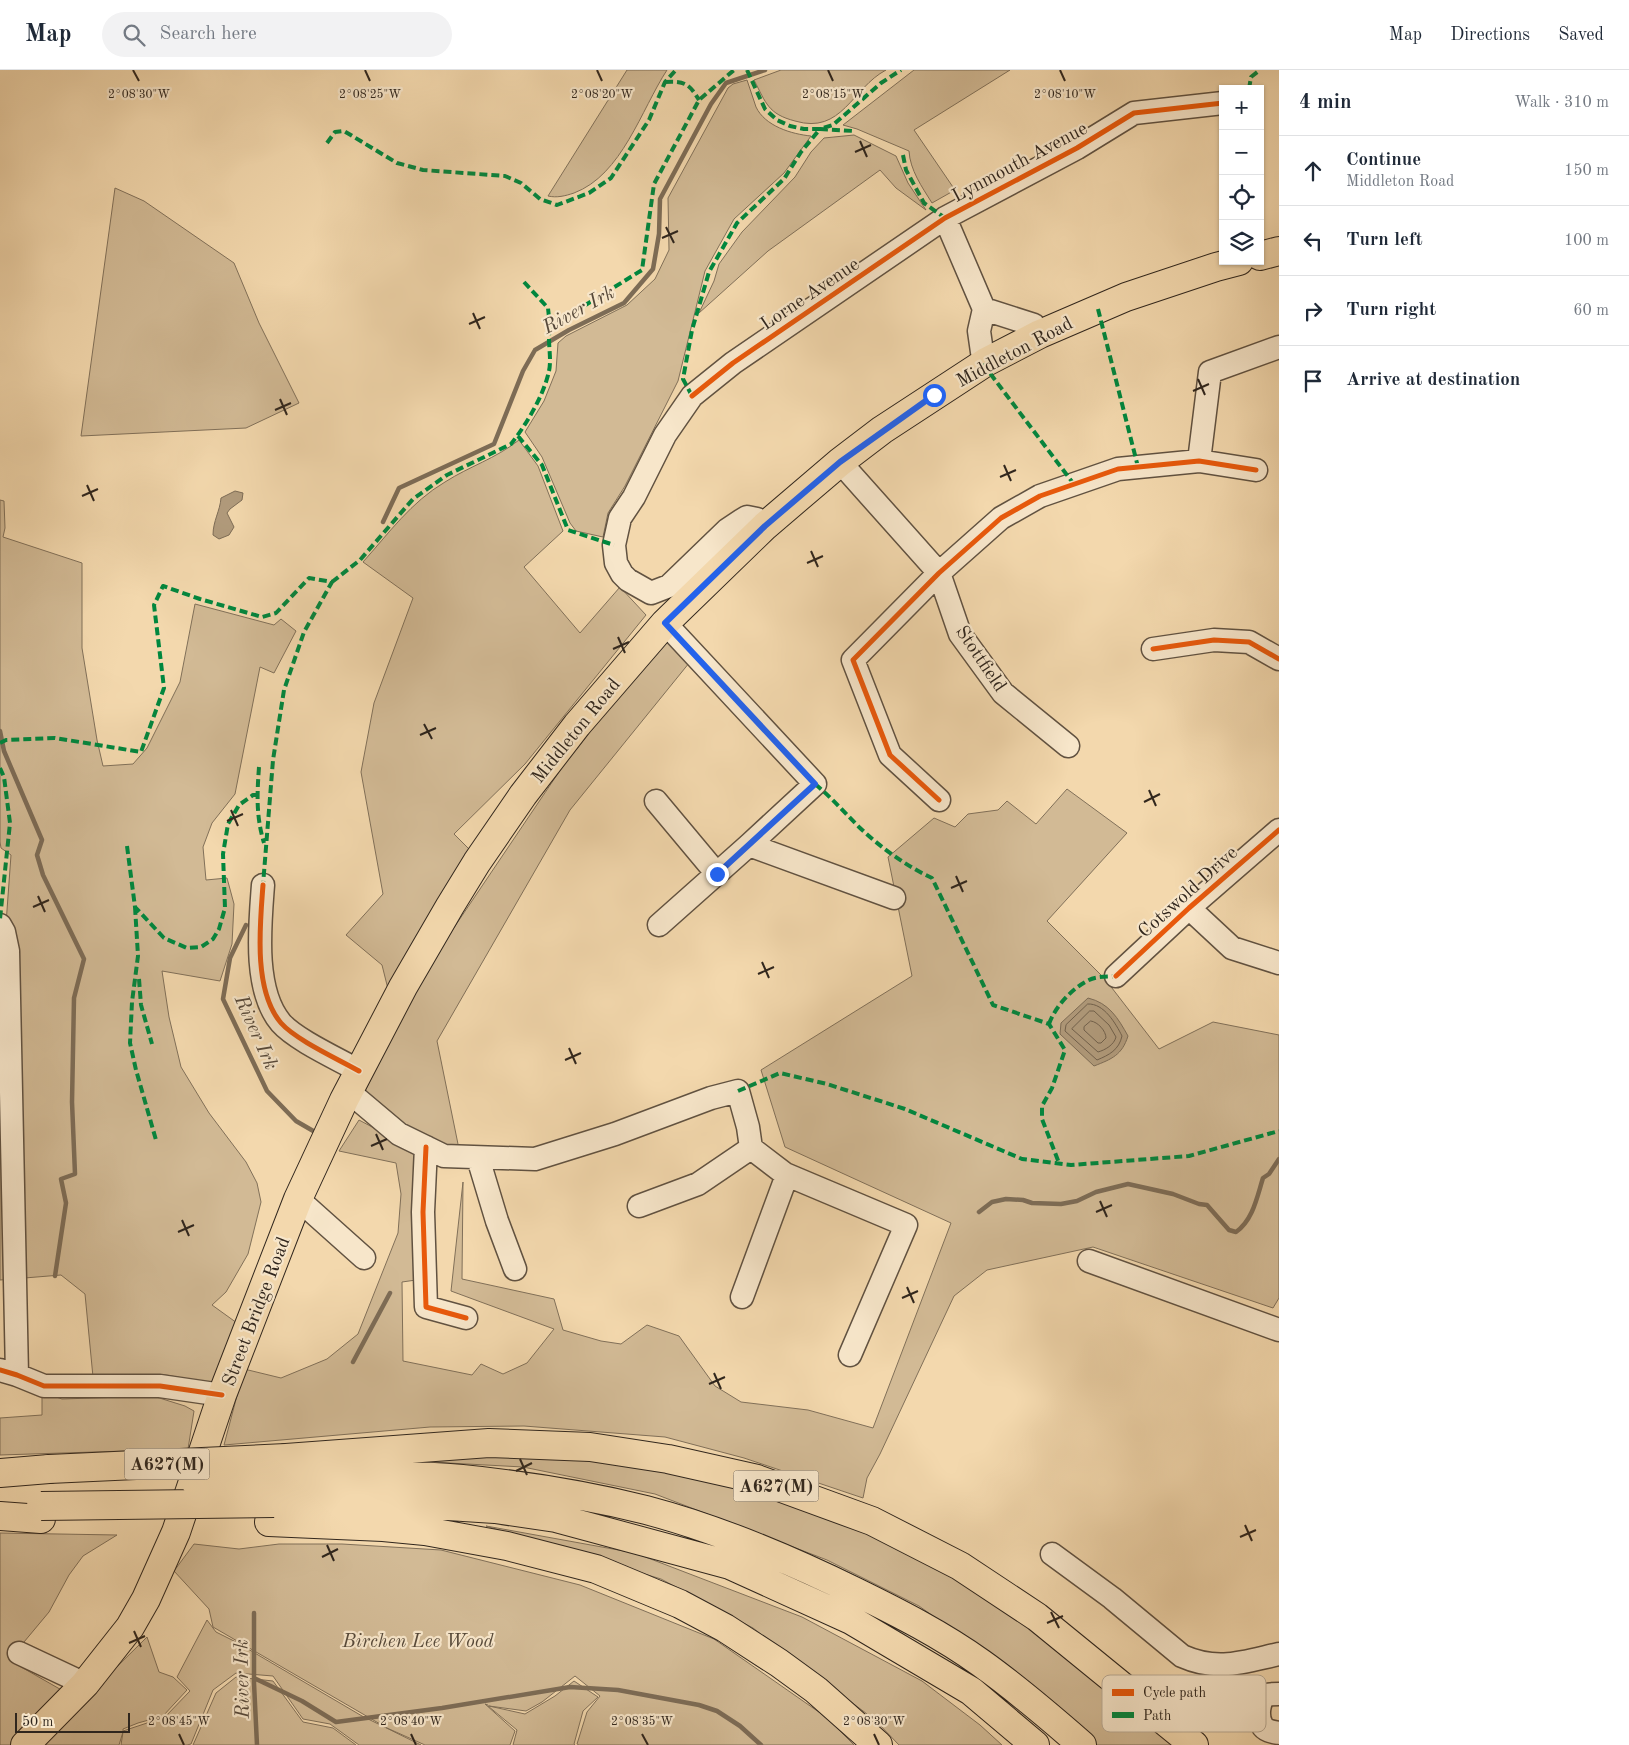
<!DOCTYPE html>
<html lang="en">
<head>
<meta charset="utf-8">
<style>
  body { margin:0; font-family:"Old Standard TT",serif; background:#f2f2f3; color:#1f2937 }
  .controls { position:absolute; right:15px; top:15px; display:grid; overflow:hidden; border-radius:0px; box-shadow:0 1px 4px #0004 }
  .controls button { width:45px; height:45px; display:grid; place-items:center; padding:0; border:0; border-bottom:1px solid #e0e1e3; background:#fff; color:#1f2937; font:25px sans-serif }
  .scale { position:absolute; left:15px; bottom:12px; width:115px; box-sizing:border-box; padding-left:5px; border:2px solid #30261d; border-top:0; font-size:14px; line-height:18px; white-space:nowrap; color:#30261d; -webkit-text-stroke:4px #f7e6ca; paint-order:stroke }
  .stop { position:absolute; width:15px; height:15px; margin:-11px; border:4px solid #2563eb; border-radius:50%; background:#fff }
  .stop.end { background:#2563eb; border-color:#fff; box-shadow:0 1px 5px #0008 }
  .list { margin:0; padding:0; list-style:none }
  h2 { display:flex; justify-content:space-between; align-items:center; height:65px; margin:0; padding:0 20px; font-size:21px }
  h2 small { font-size:16px; font-weight:400; color:#747a83 }
  .list li { display:grid; grid-template-columns:32px 1fr auto; gap:15px; align-items:center; box-sizing:border-box; height:70px; padding:0 20px; border-top:1px solid #e0e1e3 }
  .list b { display:block; font-size:19px; white-space:nowrap }
  .list p { margin:0; font-size:16px; white-space:nowrap; color:#747a83 }
  .list em { font-size:16px; font-style:normal; color:#747a83 }
  .icon { flex:none; width:28px; height:28px; fill:none; stroke:currentColor; stroke-width:2; stroke-linecap:round; stroke-linejoin:round }
  .map { position:relative; flex:none; width:1279px; height:1675px; overflow:hidden }
  header { display:flex; align-items:center; gap:30px; box-sizing:border-box; height:70px; padding:0 25px; background:#fff; border-bottom:1px solid #e0e1e3 }
  header strong { font-size:24px }
  nav { display:flex; gap:28px; margin-inline-start:auto; font-size:18px }
  .search { width:350px; height:45px; background:#f2f2f3; display:flex; align-items:center; gap:12px; box-sizing:border-box; padding:0 18px; border-radius:28px; color:#747a83; font-size:19px }
  main { display:flex }
  aside { flex:1; background:#fff }
  .map>svg:first-child { display:block }
  .green { fill:#d2ba95; stroke:#817059 }
  .water { fill:#b19b7c; stroke:#7d6c56 }
  .lines { fill:none; stroke-linecap:round; stroke-linejoin:round }
  .shore { stroke:#70604c; stroke-width:1 }
  .stream { stroke:#7d6c56; stroke-width:4.5 }
  .minor-casing { stroke:#615241; stroke-width:25 }
  .major-casing { stroke:#30261d; stroke-width:30 }
  .highway-casing { stroke:#30261d; stroke-width:30 }
  .minor { stroke:#f7e6ca; stroke-width:22 }
  .major { stroke:#f3d8ad; stroke-width:28 }
  .highway { stroke:#f3d8ad; stroke-width:28 }
  .highway-bridge-casing { stroke:#30261d; stroke-width:30; stroke-linecap:butt }
  .highway-bridge { stroke:#f3d8ad; stroke-width:28 }
  .quiet { stroke:#00873e; stroke-width:4; stroke-dasharray:8 4; stroke-linecap:butt }
  .cycleway-casing { stroke:#f7e6ca; stroke-width:8 }
  .cycleway { stroke:#e8590c; stroke-width:5 }
  .route { stroke:#2563eb; stroke-width:6 }
  .ticks { fill:none; stroke:#30261d; stroke-width:2 }
  .labels { text-anchor:middle; stroke-width:4.5; stroke-linejoin:round; paint-order:stroke }
  .shield { fill:#f7e6ca; stroke:#6c6051; stroke-width:1 }
  .shield-label { font-size:18px; font-weight:bold; fill:#30261d }
  .street-label { font-size:19px; fill:#30261d; stroke:#f7e6ca }
  .park-label { font-size:19px; font-style:italic; fill:#584b3b; stroke:#f7e6ca }
  .water-label { font-size:20px; font-style:italic; fill:#57493a; stroke:#f7e6ca }
  .key { fill:#f7e6ca; stroke:#bbac96; stroke-width:1 }
  .key-label { font-size:14px; fill:#30261d }
  .ticks-label { font-size:12px; text-anchor:middle; fill:#30261d; stroke:#f7e6ca; stroke-width:4.5; stroke-linejoin:round; paint-order:stroke }
</style>
</head>
<body>
<header>
<strong>Map</strong>
<div class="search"><svg class="icon" aria-label="search" viewBox="0 0 24 24"><circle cx="10" cy="10" r="6"/><path d="M15 15l6 6"/></svg>Search here</div>
<nav><a>Map</a><a>Directions</a><a>Saved</a></nav>
</header>
<main>
<div class="map">
<svg width="1279" height="1675" viewBox="0 0 1279 1675">
  <rect width="100%" height="100%" fill="#f3d8ad"/>
  <filter id="stains"><feTurbulence type="fractalNoise" baseFrequency=".004" numOctaves="4"/><feColorMatrix values="0 0 0 0 .2 0 0 0 0 .09 0 0 0 0 .02 0 0 0 .5 -.17"/></filter>
  <radialGradient id="worn" r=".72"><stop offset=".6" stop-color="#630" stop-opacity="0"/><stop offset="1" stop-color="#630" stop-opacity=".3"/></radialGradient>
  <!-- green -->
  <path class="green" d="M627,0H667C641,40 622,105 574,123C565,126 557,128 548,126Z
    M781,0H886C852,18 842,65 795,51C768,44 766,33 754,10Z
    M914,0H1010L914,60L955,120L932,133C922,117 910,100 909,81L857,59L843,55Z
    M747,10C750,19 753,28 756,37C765,56 791,64 811,66L784,103L734,149L705,201L678,311L625,416L608,443L603,467L576,461L570,453L542,387L525,362L544,331L556,301L558,273L566,266L627,235L655,209L669,180L668,128L728,18L733,14Z
    M854,65L896,86L908,113L926,140L896,118L880,100L768,181L699,243L714,211L719,194L742,162L795,107L811,82L824,68Z
    M115,118L144,131L234,193L259,253L299,333L246,358L81,366Z
    M519,370L538,396L563,461L524,497L580,563L620,517L646,545L525,694L454,764L473,783L391,931L382,895L346,865L383,824L361,702L374,633L413,528L363,492C389,463 411,432 445,412C470,396 495,389 519,370Z
    M0,430L4,431L5,458L3,467L82,493V578L97,670L103,696L133,694L147,678L180,612L195,534L274,555L281,549L296,561L274,603L260,597L235,724L212,753L203,777L206,810L227,808L234,834L232,874L220,911L162,901L169,947L181,997L209,1043L246,1092L257,1113L261,1132L248,1184L226,1222L212,1235L237,1253L217,1314L166,1305L93,1307L85,1224L61,1205L0,1210V1071L18,1060L6,854L11,785L1,778L0,772Z
    M674,556L698,582L570,740L437,971L459,1079L435,1075L382,1044L364,1023L424,902L563,696Z
    M1067,719L1127,763L1047,851L1105,909L1159,979L1213,952L1279,965V1228L1273,1238L1093,1177L987,1200L954,1226L880,1384L867,1408L863,1428L744,1388L665,1367L524,1356L430,1357L224,1375L244,1299L281,1308L327,1289L358,1264L398,1163L401,1124L396,1093L339,1081L359,1050L417,1081L416,1210L402,1212L403,1291L472,1305L481,1294L503,1304L527,1293L554,1259L451,1221L463,1112L462,1209L554,1229L563,1260L601,1271L621,1274L647,1255L679,1266L715,1316L741,1332L808,1340L873,1358L951,1153L785,1077L761,1000L912,906L888,787L934,748L955,757L968,744L998,740L1007,731L1036,754Z
    M42,1322L62,1329L153,1326L185,1336L194,1341L188,1379L0,1385V1348L42,1345Z
    M474,1383L598,1386L819,1437L944,1495L1041,1562L1182,1675H1096L997,1592L919,1536L827,1490L655,1424L523,1397L374,1389Z
    M486,1456L635,1483L802,1547L922,1611L980,1655L1002,1675H899L875,1650L753,1558L661,1509Z
    M0,1463L117,1465L83,1486L69,1505L49,1542L9,1590L65,1622L12,1675H0Z
    M194,1474L239,1479L279,1474H342L441,1480L580,1515L714,1569L826,1647L854,1675H579L577,1674L587,1642L600,1626L575,1606L542,1632L526,1641L489,1636L525,1644L555,1626L574,1611L598,1627L583,1641L574,1674L575,1675H513L517,1660L488,1636V1635L485,1634L515,1661L510,1675H425L387,1658L213,1557L209,1539L174,1501Z
    M207,1550L216,1562L236,1572L362,1646L421,1675H359L330,1654L303,1649L273,1606L236,1603L213,1620L191,1674L187,1675H121L123,1662L119,1675H38L147,1567L159,1602L173,1607L187,1620L163,1646L138,1653L123,1659V1661L165,1647L190,1621L177,1607Z
    M236,1607L273,1611L303,1652L333,1658L356,1675H193L216,1623Z"/>
  <!-- water -->
  <path class="water" d="M235,421L243,423L242,430L230,439L227,443L234,457L229,465L219,469L213,465C213,451 220,441 221,428Z
    M1088,928C1109,933 1118,948 1128,966C1122,985 1112,989 1094,996L1060,964L1061,953Z"/>
  <g class="lines">
    <!-- shore -->
    <path class="shore" d="M1088,934C1104,933 1116,954 1122,966C1119,980 1109,985 1097,990L1065,961L1066,955Z
      M1090,941H1094L1109,955L1116,967C1114,975 1105,980 1098,982L1072,959Z
      M1091,951C1098,952 1106,961 1106,968L1101,973H1098L1084,960V957Z"/>
    <!-- stream -->
    <path class="stream" d="M383,452L399,418L494,374L523,301L535,280L569,260L624,233L653,199L659,164L660,129L711,34L726,13L765,0
      M0,661L4,681L42,770L37,785L43,805L84,889L74,928L72,1032L75,1104L61,1109L66,1133L55,1206
      M246,855L230,888L223,929L267,1021L296,1051L315,1062
      M979,1142L992,1132L1006,1129L1023,1130L1032,1133L1061,1134L1077,1131L1096,1122L1128,1114L1173,1124L1199,1134L1207,1135L1229,1160L1236,1162C1253,1150 1257,1127 1263,1108L1269,1104L1279,1089
      M353,1292L390,1223
      M254,1543V1613L257,1675
      M254,1608L302,1631L336,1652L442,1638L570,1617L618,1620L699,1635L717,1641L740,1656L761,1675"/>
    <!-- minor casing -->
    <g class="minor-casing">
      <path id="minor" d="M945,148L984,239L979,261L982,282L986,292
        M984,239L1034,255L1040,264
        M1199,391L1210,302L1279,277
        M840,392L939,503L960,564L1003,623L1068,676
        M765,456L757,449L747,447L742,450L727,460L669,516L651,523L628,510L622,504L616,493L614,475L620,448L634,427L665,365L692,326L733,293L945,148L1077,78L1134,43L1223,33
        M1153,579L1214,570L1249,572L1279,589
        M939,730L890,685L853,590L939,503L1001,448L1040,426L1118,399L1199,391L1256,400
        M656,731L717,804
        M749,775L894,828
        M263,815C260,855 253,920 281,953C296,970 338,989 359,1001
        M1189,838L1232,878L1279,893
        M0,855L4,862L8,881L17,1305
        M659,855L749,775L815,714L665,553
        M1116,906L1189,838L1279,760
        M348,1021L399,1064L444,1086L535,1089L615,1064L711,1028L738,1021L748,1057L751,1078L785,1104L906,1155L850,1285
        M426,1077L423,1142L426,1237L466,1248
        M478,1088L497,1151L515,1199
        M298,1129L364,1188
        M639,1136L698,1114L751,1078
        M1089,1191L1279,1260
        M742,1227L787,1105
        M0,1300L17,1305L44,1316H160L222,1325
        M1052,1484L1112,1528L1182,1586C1218,1602 1243,1592 1279,1584
        M19,1583L85,1614
        M1279,1624C1276,1624 1270,1624 1267,1625C1258,1630 1257,1647 1262,1655C1265,1661 1273,1662 1279,1663"/>
    </g>
    <!-- major casing -->
    <g class="major-casing">
      <path id="major" d="M1260,186L1279,181
        M25,1675L85,1614L130,1557L146,1529L176,1462L222,1325L298,1129L344,1030L403,917L450,836L477,792L523,725L577,655L665,553L765,456L840,392L882,360L986,292L1040,264L1126,227L1216,197L1239,191"/>
    </g>
    <!-- highway casing -->
    <g class="highway-casing">
      <path id="highway" d="M286,1388L489,1373L590,1377L668,1389L757,1409L872,1451L960,1496L1037,1547L1194,1675
        M0,1403L49,1399
        M283,1410C343,1407 403,1403 462,1409C523,1415 586,1425 646,1440C718,1459 789,1489 856,1522C899,1543 942,1565 981,1593C1016,1618 1050,1647 1082,1675
        M274,1433L417,1434L495,1439L556,1448L730,1495L851,1550L971,1621L1035,1675
        M0,1446L41,1449
        M269,1452L383,1457L425,1461L507,1476L596,1499L680,1534L725,1558L779,1593L816,1620L878,1675"/>
    </g>
    <!-- minor -->
    <use href="#minor" class="minor"/>
    <!-- major -->
    <use href="#major" class="major"/>
    <!-- highway -->
    <use href="#highway" class="highway"/>
    <!-- highway-bridge casing -->
    <g class="highway-bridge-casing">
      <path id="highway-bridge" d="M49,1399L286,1388
        M194,1410H283
        M41,1436L274,1433"/>
    </g>
    <!-- highway-bridge -->
    <use href="#highway-bridge" class="highway-bridge"/>
    <!-- quiet -->
    <path class="quiet" d="M747,0L765,39L777,50L790,56L804,59H820L833,55L881,13L901,0
      M665,12C684,11 689,13 699,30
      M1249,19L1251,7L1260,0
      M327,73L335,62L344,61L397,93L423,100L505,106L521,113L540,129L557,135L589,123L611,108L649,50L665,12L676,0
      M903,85L906,100L924,133L945,148
      M524,212L548,238L550,257
      M1098,239L1138,397
      M983,294L1073,413
      M692,326L683,309L692,260L709,202L737,153L784,109L801,82L820,59L854,61
      M518,366L542,395L568,460L614,475
      M332,512L360,490L413,429L447,405L511,374C526,355 544,325 549,301C552,287 547,272 550,257L642,200L654,114L699,30L734,0
      M0,673L6,670L55,668L141,682L164,618L154,535L163,516L200,529L262,547L276,543L309,508L332,512L304,562L284,620L273,690L263,815
      M259,697C257,725 256,746 264,773
      M0,698L4,707L10,753L0,849
      M815,714C831,727 844,742 859,757C880,777 906,796 932,808L993,935L1049,954L1065,980L1052,1018L1042,1036V1049L1059,1093
      M127,776L135,837L164,868L187,878L201,877L213,869L219,859L225,838L223,784L228,754L239,735L253,725H257
      M135,837L138,886L132,932L130,973L136,1000L156,1070
      M139,909L141,935L152,974
      M1049,954C1055,937 1072,918 1089,910C1096,906 1108,907 1116,906
      M738,1021L780,1003L827,1014L905,1039L1022,1089L1071,1095L1189,1086L1279,1061"/>
    <!-- cycleway casing -->
    <g class="cycleway-casing">
      <path id="cycleway" d="M692,326L733,293L945,148L1077,78L1134,43L1223,33
        M1153,579L1214,570L1249,572L1279,589
        M939,730L890,685L853,590L939,503L1001,448L1040,426L1118,399L1199,391L1256,400
        M263,815C260,855 253,920 281,953C296,970 338,989 359,1001
        M1116,906L1189,838L1279,760
        M426,1077L423,1142L426,1237L466,1248
        M0,1300L17,1305L44,1316H160L222,1325"/>
    </g>
    <!-- cycleway -->
    <use href="#cycleway" class="cycleway"/>
  </g>
  <g class="lines">
    <!-- route -->
    <path class="route" d="M717,804L815,714L665,553L765,456L840,392L934,325"/>
  </g>
  <!-- ticks -->
  <path class="ticks" d="M133,0L139,11M365,0L370,11M597,0L602,11M828,0L833,11M1060,0L1065,11M860,71L867,87M855,82L871,75M666,157L674,173M662,168L678,161M473,243L480,259M469,254L485,247M1198,309L1205,325M1193,321L1209,314M280,329L287,345M275,340L291,333M1004,395L1011,411M1000,407L1016,400M87,415L94,431M82,426L98,419M811,481L818,497M807,493L823,486M618,567L625,583M613,579L629,572M424,654L432,669M420,665L436,658M1149,720L1156,736M1144,732L1160,724M231,740L238,756M227,751L243,744M956,806L963,822M951,818L967,811M38,826L45,842M33,837L49,830M762,892L769,908M758,904L774,897M569,978L576,994M565,990L581,983M376,1064L383,1080M371,1076L387,1069M1100,1131L1107,1147M1096,1142L1112,1135M182,1150L189,1166M178,1162L194,1155M907,1217L914,1233M902,1228L918,1221M714,1303L721,1319M709,1314L725,1307M520,1389L527,1405M516,1401L532,1393M1245,1455L1252,1471M1240,1467L1256,1460M327,1475L334,1491M322,1487L338,1479M1051,1542L1059,1558M1047,1553L1063,1546M134,1561L141,1577M129,1573L145,1566M179,1664L184,1675M411,1664L416,1675M642,1664L648,1675M874,1664L879,1675"/>
  <g class="labels">
    <!-- shield labels -->
    <g class="shield">
      <rect x="124.5" y="1378.5" width="85" height="31" rx="4"/>
      <rect x="733.5" y="1400.5" width="85" height="31" rx="4"/>
    </g>
    <g class="shield-label">
      <text x="167" y="1400">A627(M)</text>
      <text x="776" y="1422">A627(M)</text>
    </g>
    <!-- street labels -->
    <g class="street-label">
      <text transform="translate(1019 91) rotate(-28)" y="7">Lynmouth Avenue</text>
      <text transform="translate(809 223) rotate(-34)" y="7">Lorne Avenue</text>
      <text transform="translate(1014 281) rotate(-28)" y="7">Middleton Road</text>
      <text transform="translate(982 588) rotate(56)" y="7">Stottfield</text>
      <text transform="translate(575 660) rotate(-51)" y="7">Middleton Road</text>
      <text transform="translate(1187 821) rotate(-42)" y="7">Cotswold Drive</text>
      <text transform="translate(255 1241) rotate(-69)" y="7">Street Bridge Road</text>
    </g>
    <!-- park labels -->
    <g class="park-label">
      <text x="418" y="1577">Birchen Lee Wood</text>
    </g>
    <!-- water labels -->
    <g class="water-label">
      <text transform="translate(578 239) rotate(-29)" y="7">River Irk</text>
      <text transform="translate(257 962) rotate(66)" y="7">River Irk</text>
      <text transform="translate(241 1609) rotate(-91)" y="7">River Irk</text>
    </g>
  </g>
  <!-- legend -->
  <rect x="1102" y="1605" width="164" height="57" rx="8" class="key"/>
  <rect x="1112" y="1619" width="22" height="7" fill="#e8590c"/>
  <rect x="1112" y="1642" width="22" height="6" fill="#00873e"/>
  <g class="key-label">
    <text x="1143" y="1627">Cycle path</text>
    <text x="1143" y="1650">Path</text>
  </g>
  <g class="ticks-label">
    <text x="370" y="28">2°08'25"W</text>
    <text x="602" y="28">2°08'20"W</text>
    <text x="139" y="28">2°08'30"W</text>
    <text x="833" y="28">2°08'15"W</text>
    <text x="1065" y="28">2°08'10"W</text>
    <text x="179" y="1655">2°08'45"W</text>
    <text x="411" y="1655">2°08'40"W</text>
    <text x="642" y="1655">2°08'35"W</text>
    <text x="874" y="1655">2°08'30"W</text>
  </g>
  <rect width="100%" height="100%" filter="url(#stains)"/>
  <rect width="100%" height="100%" fill="url(#worn)"/>
</svg>
<div class="controls">
<button>+</button>
<button>−</button>
<button><svg class="icon" aria-label="locate" viewBox="0 0 24 24"><circle cx="12" cy="12" r="6"/><path d="M12 2v4M12 18v4M2 12h4M18 12h4"/></svg></button>
<button><svg class="icon" aria-label="layers" viewBox="0 0 24 24"><path d="M12 4l9 5-9 5-9-5zM3 14l9 5 9-5"/></svg></button>
</div>
<div class="scale">50 m</div>
<div class="stop" style="left:934px;top:325px"></div>
<div class="stop end" style="left:717px;top:804px"></div>
</div>
<aside>
<h2>4 min<small>Walk · 310 m</small></h2>
<ul class="list">
<li><svg class="icon" aria-label="ahead" viewBox="0 0 24 24"><path d="M12 20V5M6 11l6-6 6 6"/></svg><div><b>Continue</b><p>Middleton Road</p></div><em>150 m</em></li>
<li><svg class="icon" aria-label="left" viewBox="0 0 24 24"><path d="M17 20v-9H6M10 6l-5 5 5 5"/></svg><div><b>Turn left</b></div><em>100 m</em></li>
<li><svg class="icon" aria-label="right" viewBox="0 0 24 24"><path d="M7 20v-9h11M14 6l5 5-5 5"/></svg><div><b>Turn right</b></div><em>60 m</em></li>
<li><svg class="icon" aria-label="arrive" viewBox="0 0 24 24"><path d="M6 21V4h12l-3 4 3 4H6"/></svg><div><b>Arrive at destination</b></div></li>
</ul>
</aside>
</main>
</body>
</html>
